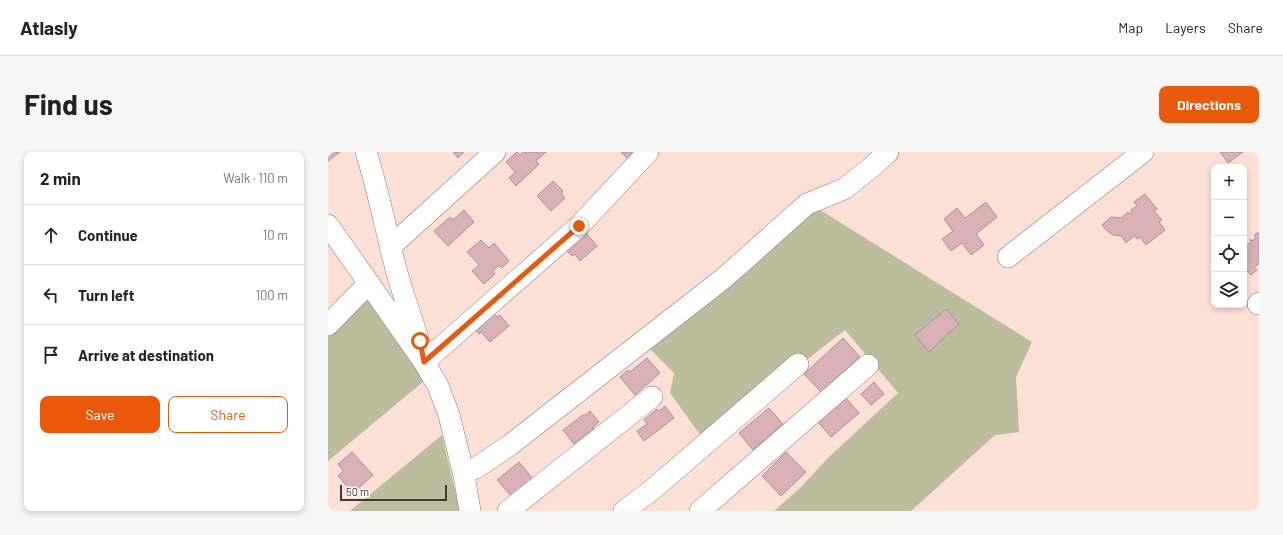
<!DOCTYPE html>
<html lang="en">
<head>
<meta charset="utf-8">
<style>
  body { margin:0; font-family:Barlow,sans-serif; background:#f6f6f6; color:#222 }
  .controls { position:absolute; right:12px; top:12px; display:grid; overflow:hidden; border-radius:8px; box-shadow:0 2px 6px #0003 }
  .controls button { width:36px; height:36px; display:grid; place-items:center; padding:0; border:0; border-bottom:1px solid #e0e0e0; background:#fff; color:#222; font:20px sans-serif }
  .scale { position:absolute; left:12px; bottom:10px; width:107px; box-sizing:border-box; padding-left:4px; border:2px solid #423733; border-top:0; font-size:11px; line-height:14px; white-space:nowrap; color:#423733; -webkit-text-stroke:3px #fff; paint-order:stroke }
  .stop { position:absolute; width:12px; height:12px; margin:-9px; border:3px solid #ea580c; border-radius:50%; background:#fff }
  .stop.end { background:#ea580c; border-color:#fff; box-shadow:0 1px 4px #0008 }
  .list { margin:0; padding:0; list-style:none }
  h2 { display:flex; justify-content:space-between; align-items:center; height:52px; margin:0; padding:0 16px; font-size:17px }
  h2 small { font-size:13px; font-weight:400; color:#767676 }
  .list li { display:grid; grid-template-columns:26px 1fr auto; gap:12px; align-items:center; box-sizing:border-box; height:60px; padding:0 16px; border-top:1px solid #e0e0e0 }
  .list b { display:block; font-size:15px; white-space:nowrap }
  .list em { font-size:13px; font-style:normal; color:#767676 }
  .actions { display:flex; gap:8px; padding:12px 16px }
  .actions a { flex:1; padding:9px 0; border:1px solid #ea580c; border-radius:8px; text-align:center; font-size:14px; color:#ea580c }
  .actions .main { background:#ea580c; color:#fff }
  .icon { flex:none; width:22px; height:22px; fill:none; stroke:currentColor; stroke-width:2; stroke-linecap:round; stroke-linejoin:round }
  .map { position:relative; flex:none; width:931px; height:359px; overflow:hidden; border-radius:8px }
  header { display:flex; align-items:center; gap:24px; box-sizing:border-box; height:56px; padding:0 20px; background:#fff; border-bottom:1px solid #e0e0e0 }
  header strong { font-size:19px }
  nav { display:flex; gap:22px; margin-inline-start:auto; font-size:14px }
  .intro { display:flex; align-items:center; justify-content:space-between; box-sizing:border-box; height:96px; padding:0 24px }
  h1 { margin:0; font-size:28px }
  .button { padding:10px 18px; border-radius:8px; background:#ea580c; color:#fff; font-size:14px; font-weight:700 }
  main { display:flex; gap:24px; padding:0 24px }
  aside { flex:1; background:#fff; border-radius:8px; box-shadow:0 2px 6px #0003 }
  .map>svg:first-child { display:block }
  .green { fill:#bbbd9d }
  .building { fill:#d8b0b5; stroke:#af9296 }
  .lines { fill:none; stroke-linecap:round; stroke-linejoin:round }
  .minor-casing { stroke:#937a71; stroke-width:22 }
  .minor { stroke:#fff; stroke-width:21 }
  .route { stroke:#ea580c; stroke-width:5 }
</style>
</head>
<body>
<header>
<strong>Atlasly</strong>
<nav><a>Map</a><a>Layers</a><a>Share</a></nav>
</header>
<div class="intro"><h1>Find us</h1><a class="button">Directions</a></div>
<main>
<aside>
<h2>2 min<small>Walk · 110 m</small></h2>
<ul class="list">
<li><svg class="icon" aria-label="ahead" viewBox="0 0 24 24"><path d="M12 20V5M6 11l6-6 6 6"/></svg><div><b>Continue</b></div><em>10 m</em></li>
<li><svg class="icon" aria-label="left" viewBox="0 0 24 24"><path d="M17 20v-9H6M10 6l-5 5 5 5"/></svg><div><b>Turn left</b></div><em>100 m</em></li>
<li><svg class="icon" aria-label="arrive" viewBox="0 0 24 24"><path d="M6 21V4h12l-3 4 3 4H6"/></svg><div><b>Arrive at destination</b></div></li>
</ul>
<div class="actions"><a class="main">Save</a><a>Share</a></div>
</aside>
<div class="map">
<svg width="931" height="359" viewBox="0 0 931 359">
  <rect width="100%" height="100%" fill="#fce0d5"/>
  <!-- green -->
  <path class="green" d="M489,56L704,190L688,225L691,280L667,283L583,359H446L472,336L501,305L570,241L517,178L376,288L342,241L346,221L317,192Z
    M41,142L96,229L0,309V182Z
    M114,283L132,359H22Z"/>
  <!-- building -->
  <path class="building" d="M0,0H12L0,9Z
    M125,0H136L130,6Z
    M189,0L192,3L195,0H218L208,9L211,12L188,34L181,26L187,20L178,10Z
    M293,0H305L299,6Z
    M892,0H915L900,11Z
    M225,29L235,39L233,41L237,46L223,59L209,44Z
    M817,42L829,57L826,59L834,68L831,70L837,78L818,93L812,85L809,87L806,84L798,91L793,84L785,83L778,78L774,73L783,65L793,66L800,60L801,62L804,60L803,58L809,54L806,50Z
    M658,50L669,65L648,82L656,93L643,103L634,91L623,99L614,87L625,79L616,67L629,56L637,66Z
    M136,58L146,70L120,94L106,79L122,65L125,68Z
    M257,80L269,94L252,109L247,102L244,104L238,98Z
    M931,80V112L926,115L929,118L923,123L916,115V110L918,109L916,106V92L917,91L919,93L923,90L922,87L924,89L928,85L926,83Z
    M153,88L161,96L166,91L181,109L174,116L171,113L165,119L167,122L156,132L144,119L151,113L139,100Z
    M160,155L169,165L172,163L181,174L162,190L153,180L151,182L142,171Z
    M618,157L631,172L601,200L587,183Z
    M515,186L532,205L493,240L476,222Z
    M319,206L332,221L307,243L292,225L300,218L302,220Z
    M546,230L556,242L543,253L533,242Z
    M518,246L531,261L503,285L490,270Z
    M337,254L346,266L316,289L309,279L319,272L316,268L329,257L331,259Z
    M441,256L455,272L425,298L411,281Z
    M262,259L271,270L265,275L266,276L246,292L235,278L255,263L256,264Z
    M24,300L45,323L25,341L10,324L15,319L10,312Z
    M458,300L478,320L453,344L434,324Z
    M191,310L205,327L184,345L169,328Z"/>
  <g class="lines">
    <!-- minor casing -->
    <g class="minor-casing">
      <path id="minor" d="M38,0C50,37 57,75 67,113C75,146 89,177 96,210L251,74L320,0
        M0,73L96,210L110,234L121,263L136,323L142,359
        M62,95L167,0
        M680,105L815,0
        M930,152L931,151
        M0,173L41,131
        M135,320L148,316L182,293L396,126L479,52L516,37L545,14L560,0
        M180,359L324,245
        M296,359L324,338L470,212
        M372,359L540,213"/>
    </g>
    <!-- minor -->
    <use href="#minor" class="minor"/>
  </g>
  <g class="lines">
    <!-- route -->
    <path class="route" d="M92,189L96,210L251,74"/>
  </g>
</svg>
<div class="controls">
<button>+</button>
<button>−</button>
<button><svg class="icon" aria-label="locate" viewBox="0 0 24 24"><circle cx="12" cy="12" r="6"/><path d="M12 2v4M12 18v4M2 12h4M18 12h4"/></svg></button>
<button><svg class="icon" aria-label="layers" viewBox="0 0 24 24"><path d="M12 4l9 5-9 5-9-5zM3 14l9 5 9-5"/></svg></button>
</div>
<div class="scale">50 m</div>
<div class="stop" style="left:92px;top:189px"></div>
<div class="stop end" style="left:251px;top:74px"></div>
</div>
</main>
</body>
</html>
